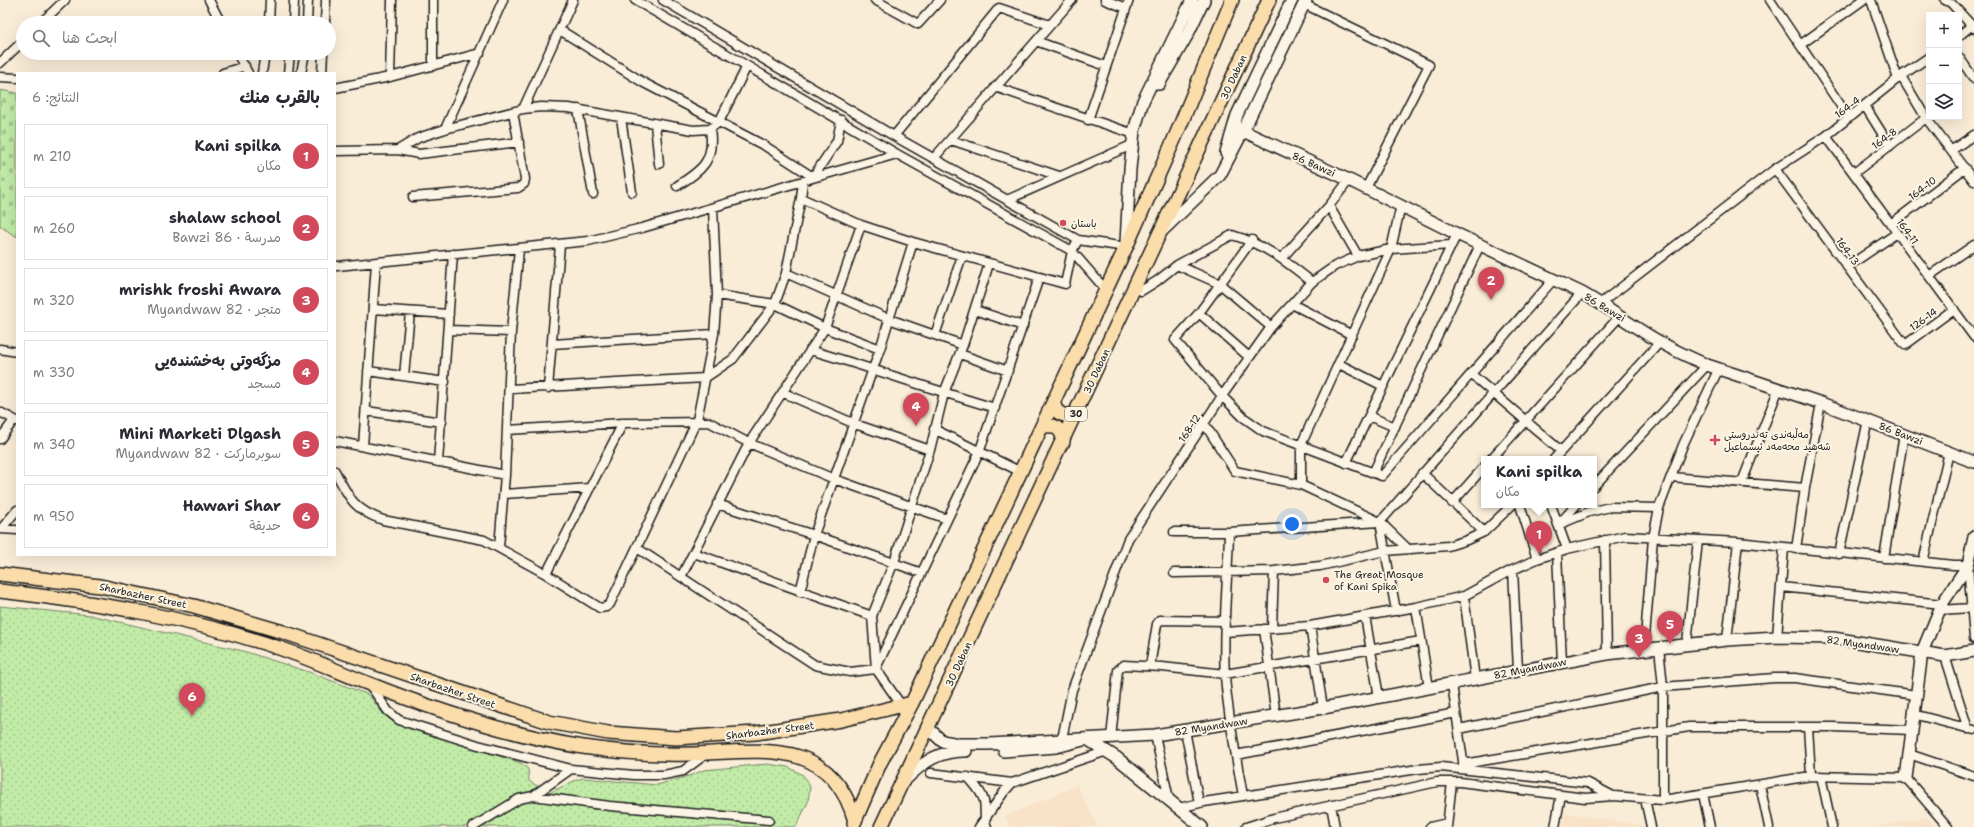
<!DOCTYPE html>
<html lang="ar">
<head>
<meta charset="utf-8">
<style>
  body { margin:0; font-family:"Shantell Sans","Playpen Sans Arabic",sans-serif; background:#f2f2f3; color:#2b2b33; direction:rtl }
  .controls { position:absolute; right:12px; top:12px; display:grid; overflow:hidden; border-radius:0px; box-shadow:0 4px 16px #0002 }
  .controls button { width:36px; height:36px; display:grid; place-items:center; padding:0; border:0; border-bottom:1px solid #e1e1e2; background:#fff; color:#2b2b33; font:20px sans-serif }
  .you { position:absolute; left:1292px; top:524px; width:14px; height:14px; margin:-10px; border:3px solid #fff; border-radius:50%; background:#1a73e8; box-shadow:0 0 0 6px #1a73e833 }
  .badge { display:grid; place-items:center; width:26px; height:26px; border-radius:50%; background:#d1495b; color:#fff; font-size:13px; font-weight:700 }
  .pin { position:absolute; translate:-50% -33px; filter:drop-shadow(0 1px 2px #0008) }
  .pin::after { content:''; position:absolute; top:21px; width:14px; height:12px; background:inherit; clip-path:polygon(0 0,100% 0,50% 100%) }
  .popup { position:absolute; left:1481px; top:456px; width:116px; height:52px; box-sizing:border-box; display:grid; place-content:center; border-radius:0px; background:#fff; filter:drop-shadow(0 1px 3px #0005); font-size:13px; white-space:nowrap; color:#7c7c81 }
  .popup b { font-size:15px; color:#2b2b33 }
  .popup::after { content:''; position:absolute; left:50%; top:100%; margin-left:-8px; border:8px solid transparent; border-top-color:#fff }
  .list { margin:0; padding:0; list-style:none }
  h2 { display:flex; justify-content:space-between; align-items:center; height:52px; margin:0; padding:0 16px; font-size:17px }
  h2 small { font-size:13px; font-weight:400; color:#7c7c81 }
  .list li { display:grid; grid-template-columns:26px 1fr auto; gap:12px; align-items:center; box-sizing:border-box; height:64px; margin:0 8px 8px; padding:0 8px; border:1px solid #e1e1e2; border-radius:0px }
  .list b { display:block; font-size:15px; white-space:nowrap }
  .list p { margin:0; font-size:13px; white-space:nowrap; color:#7c7c81 }
  .list em { font-size:13px; font-style:normal; color:#7c7c81 }
  .icon { flex:none; width:22px; height:22px; fill:none; stroke:currentColor; stroke-width:2; stroke-linecap:round; stroke-linejoin:round }
  .map { position:relative; flex:none; width:1974px; height:827px; overflow:hidden; direction:ltr }
  .search { position:absolute; background:#fff; box-shadow:0 4px 16px #0002; left:16px; top:16px; width:320px; height:44px; display:flex; align-items:center; gap:10px; box-sizing:border-box; padding:0 14px; border-radius:22px; color:#7c7c81; font-size:15px }
  .panel { position:absolute; background:#fff; box-shadow:0 4px 16px #0002; left:16px; top:72px; width:320px; height:484px; border-radius:0px; direction:rtl }
  .map>svg:first-child { display:block }
  .built { fill:#f8e3c8 }
  .cemetery { fill:url(#cemetery-stones); stroke:#6e8462 }
  .park { fill:url(#park-dots); stroke:#6e8462 }
  .lines { fill:none; stroke-linecap:round; stroke-linejoin:round }
  .minor-casing { stroke:#1c1c1c; stroke-width:11 }
  .tertiary-casing { stroke:#1c1c1c; stroke-width:14 }
  .primary-casing { stroke:#1c1c1c; stroke-width:16 }
  .minor { stroke:#fcf5e5; stroke-width:8 }
  .tertiary { stroke:#fcf5e5; stroke-width:11 }
  .primary { stroke:#faddab; stroke-width:13 }
  .poi-dot { fill:#d1495b; stroke:#fcf5e5; stroke-width:1.5 }
  .labels { text-anchor:middle; stroke-width:4; stroke-linejoin:round; paint-order:stroke }
  .shield { fill:#fcf5e5; stroke:#5f5d58; stroke-width:1 }
  .shield-label { font-size:9px; font-weight:bold; fill:#1c1c1c }
  .street-label { font-size:10px; fill:#1c1c1c; stroke:#fcf5e5 }
  .poi-label { font-size:10px; fill:#1c1c1c; stroke:#fcf5e5; text-anchor:start }
</style>
</head>
<body>
<div class="map">
<svg width="1974" height="827" viewBox="0 0 1974 827">
  <defs>
    <pattern id="cemetery-stones" width="16" height="16" patternUnits="userSpaceOnUse"><rect width="16" height="16" fill="#c1eba7"/><path d="M2 7V4a2 2 0 0 1 4 0v3zM10 15v-3a2 2 0 0 1 4 0v3z" fill="#a5c98f"/></pattern>
    <pattern id="park-dots" width="8" height="8" patternUnits="userSpaceOnUse"><rect width="8" height="8" fill="#c1eba7"/><path d="M2 2h.1M6 6h.1" fill="none" stroke="#a5c98f" stroke-width="1.8" stroke-linecap="round"/></pattern>
  </defs>
  <rect width="100%" height="100%" fill="#faedd8"/>
  <filter id="ink" filterUnits="userSpaceOnUse"><feTurbulence type="fractalNoise" baseFrequency=".025" numOctaves="2"/><feDisplacementMap in="SourceGraphic" scale="8" xChannelSelector="R" yChannelSelector="G"/><feConvolveMatrix kernelMatrix="1 2 1 2 8 2 1 2 1" color-interpolation-filters="sRGB"/></filter>
  <g filter="url(#ink)">
    <!-- built -->
    <path class="built" d="M1077,785L1098,827H1009L1005,816Z
      M1565,813L1643,825V827H1563Z
      M1926,817L1936,827H1873Z"/>
    <!-- cemetery -->
    <path class="cemetery" d="M0,90L17,93V237L0,226Z"/>
    <!-- park -->
    <path class="park" d="M0,606L90,615L243,651L309,672L369,695L383,714L395,723L521,763L528,769L529,781L549,793L576,780L583,778L657,785L692,775L704,770L767,764L788,767L803,775L810,787L808,802L796,827H0Z"/>
    <g class="lines">
      <!-- minor casing -->
      <g class="minor-casing">
        <path id="minor" d="M209,0L221,23
          M433,0V66
          M635,0L897,154L1072,251L1105,289
          M663,0L894,136L1078,240L1126,247
          M875,0L918,24L940,0
          M1105,0L1126,8
          M1770,0L1849,118
          M1871,0L1898,79
          M1945,0L1951,3L1974,28
          M1304,4L1429,65L1366,188
          M41,23L65,0
          M269,23L270,0
          M293,23L294,0
          M307,23L308,0
          M325,23L326,0
          M560,30L644,83L765,146L813,177
          M1959,36L1972,25
          M1036,41L1106,66
          M1800,45L1863,0
          M237,53L248,73
          M1959,57L1974,79
          M0,63L23,41
          M223,73L245,66
          M262,73L265,53
          M288,73L290,53
          M301,73L305,53
          M322,73L323,53
          M1901,76L1926,118L1974,181
          M0,77L17,78
          M390,77L392,0
          M995,87L1134,134
          M335,88L390,77L480,53
          M1865,106L1890,146
          M523,109L573,0
          M578,109L593,194
          M621,118L632,192
          M1088,120L1129,0
          M655,124L659,164
          M445,129L503,0
          M894,136L999,8L1050,25
          M1826,136L1974,337
          M951,140L1059,176
          M398,150L418,138L445,129L523,109L541,107L569,108L693,130L710,129L719,122L747,66
          M1952,150L1974,135
          M335,151L398,150L419,154L519,142
          M934,158L1072,0
          M1775,169L1905,345L1954,309
          M1854,173L1926,118
          M813,177L837,141L841,120
          M809,179L897,154
          M677,186C702,170 715,161 710,129
          M413,197L518,188L524,184L525,179L513,112
          M1007,200L1134,144
          M1329,206L1358,256
          M1891,224L1965,168
          M1252,240L1199,313L1175,340L1222,396L1243,417L1263,431L1382,476L1553,280
          M1282,258L1329,206L1349,180
          M1177,265L1232,235C1264,244 1287,262 1312,282
          M337,266L588,241L642,228L803,181L801,198L861,225L913,242L1065,284L1072,251L1078,240
          M1847,267L1897,233
          M786,273L889,319L963,345
          M1929,276L1974,245
          M1135,288L1141,291L1157,281L1177,265L1220,284L1271,327
          M717,295L775,304L825,328L880,349
          M1601,303L1775,169L1826,136L1901,76L1929,57
          M1292,304L1352,335
          M373,309L449,314
          M975,310L1023,326
          M1199,313L1249,357
          M449,330L511,332
          M935,335L962,256
          M552,344L714,334
          M0,349L17,352
          M810,350C872,368 933,390 995,408
          M960,354L1008,371
          M1339,364L1383,386
          M368,371L445,382
          M1471,374L1561,451
          M404,376L410,312
          M548,388L560,245
          M510,389L705,378L733,359L775,304L786,273L801,198
          M784,393L855,424L930,450
          M366,411L442,422
          M0,412L17,421
          M1369,416L1395,427
          M1204,423L1235,471L1301,485L1380,522L1408,549
          M934,429L1021,472
          M507,430L623,423L709,422L749,443L834,479L947,519
          M0,439L14,420
          M335,441L505,475
          M363,446L376,263
          M1491,459L1620,316
          M1554,459L1660,342
          M438,462L453,254
          M1346,463L1457,234
          M335,471C348,497 354,510 383,520L484,540L546,574L600,608L606,607L610,604L697,420L714,334L717,295L713,208
          M1373,473L1480,245
          M1422,473L1484,532
          M1671,477L1805,488
          M1742,482L1779,388
          M1301,485V445L1391,249L1401,205
          M1594,486L1707,365
          M504,494L590,488
          M1452,503L1484,467
          M717,504L814,535L922,573
          M1520,505L1537,559
          M1551,505L1567,549
          M1380,522L1396,611
          M1560,523L1576,505
          M1558,525L1589,512L1610,507L1659,508
          M0,529L17,530
          M1,529L17,510
          M1174,532H1229L1380,522L1582,293
          M1229,532C1228,580 1222,628 1225,676C1228,717 1236,755 1243,796
          M1605,540L1607,654
          M499,547L505,475L511,332L519,249
          M637,548L815,665L850,672L876,669L902,706
          M1796,549L1805,488L1821,403
          M694,553L872,616
          M1557,553L1562,662
          M1839,554L1868,420
          M1884,558L1904,434
          M1923,562L1949,452
          M1513,570L1518,670
          M1174,573L1274,571L1320,566L1385,551L1448,546L1467,540L1484,532L1512,505
          M546,574L623,423
          M681,577L749,443L825,328L861,225
          M1781,587L1942,604
          M800,592L814,535L880,349L913,242
          M1464,596L1475,679
          M1416,607L1429,688
          M1939,610L1972,608
          M1365,616L1379,697
          M1310,626L1323,708
          M1272,628L1274,571
          M1264,629L1276,716
          M1225,632L1310,626L1416,607L1464,596L1508,572L1537,559L1567,549L1625,536L1738,542L1953,565H1968L1974,639
          M1777,637L1784,548
          M1727,640L1738,542
          M1687,643L1698,540
          M1659,647L1663,687V800
          M1644,650L1653,538L1659,508L1683,445L1719,368
          M1945,656L1968,729
          M1150,666L1157,624L1160,620L1225,621
          M876,668L979,453L1039,278
          M876,669L872,616L894,562L930,450L944,393L963,345L989,264
          M1452,684L1464,768
          M370,685L388,711L399,720L478,745L571,769L634,775H664L683,771L706,754
          M1913,714L1974,730
          M1808,727L1811,776
          M1459,729L1663,687L1774,678H1795L1916,695
          M1185,730L1199,803
          M1155,735L1169,799
          M1111,738L1118,670L1124,665L1162,667L1225,674L1421,641
          M1062,739L1072,690L1128,539L1222,396L1271,327L1312,282L1335,266L1358,256L1391,249L1451,245
          M1909,754L1974,776
          M1236,755L1456,713
          M1463,764L1689,727H1833L1912,730
          M931,773L1012,783L1107,751
          M1821,776L1832,827
          M968,777C974,784 982,792 984,801C986,810 983,818 987,827
          M1760,785L1769,827
          M1703,794L1710,827
          M533,796L571,769
          M1645,799L1651,827
          M1331,805L1335,827
          M1179,808L1204,802L1418,769L1441,767L1588,783L1613,796
          M473,827L519,799L533,796L610,806L769,820
          M979,827L1004,792L1012,783
          M1246,827L1274,818L1437,782H1460L1585,798L1614,796L1663,800L1811,776L1906,778L1948,827
          M1430,827L1447,823
          M1447,827L1452,782
          M1555,827L1561,795"/>
      </g>
      <!-- tertiary casing -->
      <g class="tertiary-casing">
        <path id="tertiary" d="M1159,84L1188,34L1204,0
          M1243,131L1349,180L1457,234L1582,293C1609,308 1633,327 1660,342C1675,351 1691,358 1707,365L1821,403L1974,462
          M1226,153L1237,115L1292,0
          M1163,230L1220,175L1243,131L1306,0
          M1126,243L1130,169L1134,131L1143,101L1192,0
          M928,728L942,741L959,744H989L1155,735L1323,708L1607,654L1727,640L1777,637L1833,638L1945,656L1974,651
          M1004,751L1056,747L1087,739L1117,758L1202,827
          M1906,778L1922,652L1942,604L1968,565L1974,537
          M905,780C923,762 940,750 966,751"/>
      </g>
      <!-- primary casing -->
      <g class="primary-casing">
        <path id="primary" d="M1054,400C1053,414 1067,420 1077,411
          M1041,428C1052,422 1064,429 1063,442
          M0,574L100,586L194,606L283,632L549,722L608,733L676,738L756,733L841,720L912,703
          M0,591C95,602 191,618 282,649C311,659 339,672 367,683C437,711 509,735 583,747C617,752 653,755 688,754C758,752 830,734 855,821
          M854,823L880,763L912,703L1126,247L1177,133L1232,0
          M881,827L1269,0"/>
      </g>
      <!-- minor -->
      <use href="#minor" class="minor"/>
      <!-- tertiary -->
      <use href="#tertiary" class="tertiary"/>
      <!-- primary -->
      <use href="#primary" class="primary"/>
    </g>
  </g>
  <!-- markers -->
  <g class="poi-dot">
    <circle cx="1063" cy="223" r="4"/>
    <path d="M1713 434h4v4h4v4h-4v4h-4v-4h-4v-4h4z"/>
    <circle cx="1326" cy="580" r="4"/>
  </g>
  <g class="labels">
    <!-- shield labels -->
    <rect class="shield" x="1065" y="407" width="22" height="14" rx="3"/>
    <g class="shield-label">
      <text x="1076" y="417">30</text>
    </g>
    <!-- street labels -->
    <g class="street-label">
      <text transform="translate(1233 77) rotate(-65)" y="4">30 Daban</text>
      <text transform="translate(1847 107) rotate(-37)" y="4">164-4</text>
      <text transform="translate(1884 138) rotate(-37)" y="4">164-8</text>
      <text transform="translate(1314 164) rotate(24)" y="4">86 Bawzi</text>
      <text transform="translate(1922 188) rotate(-37)" y="4">164-10</text>
      <text transform="translate(1908 231) rotate(54)" y="4">164-11</text>
      <text transform="translate(1848 251) rotate(54)" y="4">164-13</text>
      <text transform="translate(1605 307) rotate(31)" y="4">86 Bawzi</text>
      <text transform="translate(1923 319) rotate(-36)" y="4">126-14</text>
      <text transform="translate(1096 371) rotate(-65)" y="4">30 Daban</text>
      <text transform="translate(1189 428) rotate(-57)" y="4">168-12</text>
      <text transform="translate(1901 433) rotate(21)" y="4">86 Bawzi</text>
      <text transform="translate(143 595) rotate(12)" y="4">Sharbazher Street</text>
      <text transform="translate(1863 644) rotate(8)" y="4">82 Myandwaw</text>
      <text transform="translate(958 664) rotate(-65)" y="4">30 Daban</text>
      <text transform="translate(1530 668) rotate(-11)" y="4">82 Myandwaw</text>
      <text transform="translate(453 690) rotate(19)" y="4">Sharbazher Street</text>
      <text transform="translate(1211 726) rotate(-9)" y="4">82 Myandwaw</text>
      <text transform="translate(770 730) rotate(-7)" y="4">Sharbazher Street</text>
    </g>
    <!-- poi labels -->
    <g class="poi-label">
      <text x="1071" y="227">باستان</text>
      <text x="1724" y="438">مەڵبەندی تەندروستی<tspan x="1724" dy="12">شەهید محەمەد ئیسماعیل</tspan></text>
      <text x="1334" y="578">The Great Mosque<tspan x="1334" dy="12">of Kani Spika</tspan></text>
    </g>
  </g>
</svg>
<div class="controls">
<button>+</button>
<button>−</button>
<button><svg class="icon" aria-label="layers" viewBox="0 0 24 24"><path d="M12 4l9 5-9 5-9-5zM3 14l9 5 9-5"/></svg></button>
</div>
<div class="you"></div>
<div class="pin badge" style="left:1539px;top:554px">1</div>
<div class="popup"><b>Kani spilka</b>مكان</div>
<div class="pin badge" style="left:1491px;top:300px">2</div>
<div class="pin badge" style="left:1639px;top:658px">3</div>
<div class="pin badge" style="left:916px;top:426px">4</div>
<div class="pin badge" style="left:1670px;top:644px">5</div>
<div class="pin badge" style="left:192px;top:716px">6</div>
<div class="search"><svg class="icon" aria-label="search" viewBox="0 0 24 24"><circle cx="10" cy="10" r="6"/><path d="M15 15l6 6"/></svg>ابحث هنا</div>
<section class="panel">
<h2>بالقرب منك<small>النتائج: 6</small></h2>
<ul class="list">
<li><span class="badge">1</span><div><b>Kani spilka</b><p>مكان</p></div><em>210 m</em></li>
<li><span class="badge">2</span><div><b>shalaw school</b><p>مدرسة · 86 Bawzi</p></div><em>260 m</em></li>
<li><span class="badge">3</span><div><b>mrishk froshi Awara</b><p>متجر · 82 Myandwaw</p></div><em>320 m</em></li>
<li><span class="badge">4</span><div><b>مزگەوتی بەخشندەیی</b><p>مسجد</p></div><em>330 m</em></li>
<li><span class="badge">5</span><div><b>Mini Marketi Dlgash</b><p>سوبرماركت · 82 Myandwaw</p></div><em>340 m</em></li>
<li><span class="badge">6</span><div><b>Hawari Shar</b><p>حديقة</p></div><em>950 m</em></li>
</ul>
</section>
</div>
</body>
</html>
